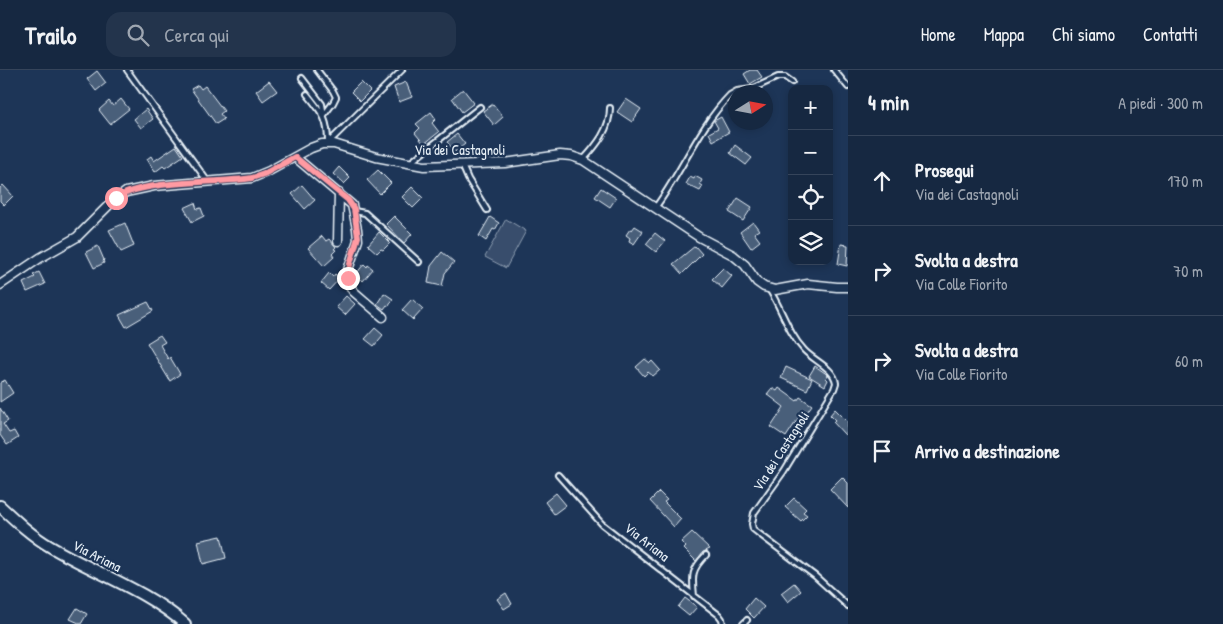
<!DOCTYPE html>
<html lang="it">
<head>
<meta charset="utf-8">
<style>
  body { margin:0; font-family:"Patrick Hand",sans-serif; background:#23344c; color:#f1f3f6 }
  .controls { position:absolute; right:15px; top:15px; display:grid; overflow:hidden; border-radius:10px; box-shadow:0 2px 8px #0003 }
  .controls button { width:45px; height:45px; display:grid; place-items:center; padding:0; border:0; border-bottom:1px solid #35445a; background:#162841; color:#f1f3f6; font:25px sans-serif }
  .compass { position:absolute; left:728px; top:15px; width:45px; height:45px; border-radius:50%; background:#162841; box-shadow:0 2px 8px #0003; rotate:79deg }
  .stop { position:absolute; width:15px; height:15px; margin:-11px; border:4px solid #ff9aa2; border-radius:50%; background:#fff }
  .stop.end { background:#ff9aa2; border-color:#fff; box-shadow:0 1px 5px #0008 }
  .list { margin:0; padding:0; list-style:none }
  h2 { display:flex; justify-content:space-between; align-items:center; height:65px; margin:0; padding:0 20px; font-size:21px }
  h2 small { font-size:16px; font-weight:400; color:#9ea6b1 }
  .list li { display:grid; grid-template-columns:32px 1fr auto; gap:15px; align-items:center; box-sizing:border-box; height:90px; padding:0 20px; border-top:1px solid #35445a }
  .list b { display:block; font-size:19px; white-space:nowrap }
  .list p { margin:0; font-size:16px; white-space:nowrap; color:#9ea6b1 }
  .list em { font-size:16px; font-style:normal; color:#9ea6b1 }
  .icon { flex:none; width:28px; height:28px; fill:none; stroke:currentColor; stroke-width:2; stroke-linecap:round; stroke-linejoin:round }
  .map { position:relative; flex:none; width:848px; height:554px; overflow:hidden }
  header { display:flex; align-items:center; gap:30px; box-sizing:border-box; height:70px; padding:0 25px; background:#162841; border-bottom:1px solid #35445a }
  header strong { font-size:24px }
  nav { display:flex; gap:28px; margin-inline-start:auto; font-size:18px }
  .search { width:350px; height:45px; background:#23344c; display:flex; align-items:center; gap:12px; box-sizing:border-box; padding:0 18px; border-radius:15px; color:#9ea6b1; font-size:19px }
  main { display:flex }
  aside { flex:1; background:#162841 }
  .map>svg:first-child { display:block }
  .green { fill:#374d6c; stroke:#909fb2 }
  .building { fill:#495e7a; stroke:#e8f1f8 }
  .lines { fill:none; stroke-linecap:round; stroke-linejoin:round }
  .lane-casing { stroke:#e8f1f8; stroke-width:8 }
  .street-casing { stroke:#e8f1f8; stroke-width:11 }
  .secondary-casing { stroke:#e8f1f8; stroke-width:14 }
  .lane { stroke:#1d3557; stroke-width:4 }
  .street { stroke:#1d3557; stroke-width:8 }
  .secondary { stroke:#1d3557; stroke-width:10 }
  .route { stroke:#ff9aa2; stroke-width:6 }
  .labels { text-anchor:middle; stroke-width:4.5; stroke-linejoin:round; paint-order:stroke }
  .street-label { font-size:14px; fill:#e8f1f8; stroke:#1d3557 }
</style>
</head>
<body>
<header>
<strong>Trailo</strong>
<div class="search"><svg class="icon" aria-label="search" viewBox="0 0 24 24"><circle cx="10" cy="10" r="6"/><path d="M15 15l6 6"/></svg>Cerca qui</div>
<nav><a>Home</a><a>Mappa</a><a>Chi siamo</a><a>Contatti</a></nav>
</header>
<main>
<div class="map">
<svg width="848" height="554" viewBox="0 0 848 554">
  <rect width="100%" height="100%" fill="#1d3557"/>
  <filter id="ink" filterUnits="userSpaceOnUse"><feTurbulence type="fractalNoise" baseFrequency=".02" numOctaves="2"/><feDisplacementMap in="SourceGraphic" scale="10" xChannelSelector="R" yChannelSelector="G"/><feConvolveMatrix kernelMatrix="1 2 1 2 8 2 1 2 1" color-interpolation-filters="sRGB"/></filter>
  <g filter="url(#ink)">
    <!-- green -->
    <path class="green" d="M506,149L526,161L506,198L485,187Z"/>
    <!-- building -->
    <path class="building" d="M750,0H757L762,7L750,14L744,4Z
      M97,1L106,13L96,21L87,9Z
      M269,11L277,21L263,31L256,21Z
      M361,12L370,21L360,31L351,22Z
      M406,12L412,27L399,32L394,17Z
      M198,15L201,19L205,16L224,41L220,44L224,49L216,54L191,19Z
      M463,19L474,33L462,42L452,28Z
      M121,29L129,39L110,54L99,40L109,31L113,36Z
      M626,29L641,39L632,52L617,42Z
      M493,34L503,47L494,55L483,41Z
      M146,39L153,49L141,58L134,49Z
      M431,42L436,49L432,53L439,62L424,74L415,63L420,58L416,54Z
      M721,47L729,62L713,71L709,63L718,58L714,51Z
      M457,64L465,74L455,82L447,72Z
      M735,75L752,88L746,95L730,83Z
      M176,76L183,86L165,98L163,96L155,102L147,89L151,86L154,91Z
      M339,97L350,108L344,114L333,104Z
      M378,100L391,113L380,124L367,110Z
      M695,106L702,110L700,114L703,116L700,121L686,114L690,107L694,109Z
      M3,115L13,126L4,135L0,131V118Z
      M302,115L315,130L305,139L292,124Z
      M412,117L423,128L413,138L402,127Z
      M601,118L616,128L610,137L595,127Z
      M738,128L752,137L743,151L729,142Z
      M195,133L197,139L201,138L204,146L192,152L184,138Z
      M394,146L412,164L404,173L386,154Z
      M490,147L499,153L495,160L493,159L486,171L479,166Z
      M753,152L759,160L754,163L760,171L751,178L740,162Z
      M125,153L134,176L121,182L109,160Z
      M635,156L643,161L634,174L629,171L630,168L626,165L630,159L632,160Z
      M379,162L390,173L383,180L381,179L377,183L368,175Z
      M655,163L665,171L656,182L646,174Z
      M322,166L326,171L329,169L336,177L334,179L336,180L332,184L334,187L324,196L308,178Z
      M841,174L848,175L847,196L838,194Z
      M98,176L104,190L103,191L104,193L94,198L86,182Z
      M695,176L702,184L682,204L673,194Z
      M442,182L454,192L445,203L442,216L428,213L431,196Z
      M364,194L367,197L368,195L373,199L363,211L356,204Z
      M723,198L732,206L722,218L712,209Z
      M39,202L45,214L27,222L23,213L35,207L33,205Z
      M329,203L333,207L335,204L340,208L329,220L321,213Z
      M384,223L393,229L389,236L387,235L384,239L377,234Z
      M346,226L355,234L345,245L336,237Z
      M412,229L423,239L413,250L402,240Z
      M148,232L153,241L126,257L119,245Z
      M375,258L383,265L374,276L365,269Z
      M160,265L165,272L160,275L168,289L170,287L180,304L170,311L147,273Z
      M645,289L650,293L652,291L660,300L653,306L648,302L644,306L636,297Z
      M815,296L828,305L826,308L828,310L825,316L809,306Z
      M786,297L812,309L807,320L781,308Z
      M5,310L13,323L0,332V313Z
      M772,318L777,321L779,318L797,331L800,327L812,335L802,349L799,347L786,367L771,357L784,337L767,324Z
      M0,338L8,351L3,354L9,363L14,361L18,368L7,375L0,365Z
      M835,339L848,352V362L845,365L833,352L835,350L830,345Z
      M842,407L848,413V438L830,419Z
      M659,422L667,430L664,432L681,449L674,457L650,431Z
      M556,423L566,435L554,444L545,432Z
      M794,428L806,439L803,442L807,445L801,451L785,437Z
      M692,462L710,479L703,482L696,491L684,479L686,477L681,472Z
      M221,466L226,488L203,494L198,471Z
      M794,513L801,521L788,532L781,523Z
      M506,523L512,534L504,539L497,529Z
      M685,528L697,537L689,546L678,537Z
      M754,528L764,537L754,548L745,539Z
      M77,538L87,544L81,554L70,549Z"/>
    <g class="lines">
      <!-- lane casing -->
      <g class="lane-casing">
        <path id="lane" d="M127,0L208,112
          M317,0L333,21L336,27L333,33L324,45
          M834,0L848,17
          M302,8L322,34L324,45
          M307,24C322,43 328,48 328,73
          M328,73L402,0
          M583,90C597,75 610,59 610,38
          M411,92L480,37
          M462,95L468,109L487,140
          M655,138C682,102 698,58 730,25L737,21L752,19L778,7H785L792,12
          M354,141L365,143L419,192
          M769,219C782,239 788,263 804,280C814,291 834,298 836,313L834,319L784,401L754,443L752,454L753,459L758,463L815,506L848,536
          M558,405L602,454L719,545L722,549L723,554
          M694,526C692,506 691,500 706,485
          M743,554L747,550"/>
      </g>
      <!-- street casing -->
      <g class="street-casing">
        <path id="street" d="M295,87L352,135L357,159L358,170L348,200V212L353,221L383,247
          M338,171L339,123
          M0,215L40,188L77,167L111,133L126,122L154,116L252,108L269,101L311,78L322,74H334L376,87L424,96L505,93L560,85L571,86L583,90L699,167L733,185L745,195L757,212L764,217L775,220L808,214L837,217H848"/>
      </g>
      <!-- secondary casing -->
      <g class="secondary-casing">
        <path id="secondary" d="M0,436C16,451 32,466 51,477C95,503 146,520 185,554"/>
      </g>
      <!-- lane -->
      <use href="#lane" class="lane"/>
      <!-- street -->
      <use href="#street" class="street"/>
      <!-- secondary -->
      <use href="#secondary" class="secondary"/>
    </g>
  </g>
  <g class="lines" filter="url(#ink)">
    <!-- route -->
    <path class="route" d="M116,128C144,109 217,114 252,108L264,104L295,87L348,130L354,139L358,167L350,194L348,208"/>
  </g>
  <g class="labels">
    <!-- street labels -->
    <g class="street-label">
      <text x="460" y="85">Via dei Castagnoli</text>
      <text transform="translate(781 381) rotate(-57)" y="5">Via dei Castagnoli</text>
      <text transform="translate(647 472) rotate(38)" y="5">Via Ariana</text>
      <text transform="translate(97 486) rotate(27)" y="5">Via Ariana</text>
    </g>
  </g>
</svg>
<div class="controls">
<button>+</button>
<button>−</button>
<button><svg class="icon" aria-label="locate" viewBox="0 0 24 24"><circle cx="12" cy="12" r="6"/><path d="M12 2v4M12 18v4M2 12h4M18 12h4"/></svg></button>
<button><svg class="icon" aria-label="layers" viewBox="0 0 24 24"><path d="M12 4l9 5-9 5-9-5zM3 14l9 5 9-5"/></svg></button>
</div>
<svg class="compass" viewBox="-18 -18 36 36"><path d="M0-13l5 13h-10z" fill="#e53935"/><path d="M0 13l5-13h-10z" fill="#9ea6b1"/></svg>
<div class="stop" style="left:116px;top:128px"></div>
<div class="stop end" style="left:348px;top:208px"></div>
</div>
<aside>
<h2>4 min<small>A piedi · 300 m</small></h2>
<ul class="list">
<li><svg class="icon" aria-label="ahead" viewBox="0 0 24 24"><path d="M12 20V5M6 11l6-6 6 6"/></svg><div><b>Prosegui</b><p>Via dei Castagnoli</p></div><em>170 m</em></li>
<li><svg class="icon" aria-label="right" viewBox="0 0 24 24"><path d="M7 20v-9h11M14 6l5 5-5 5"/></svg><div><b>Svolta a destra</b><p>Via Colle Fiorito</p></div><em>70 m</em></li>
<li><svg class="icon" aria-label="right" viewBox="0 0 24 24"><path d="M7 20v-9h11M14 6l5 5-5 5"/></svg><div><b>Svolta a destra</b><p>Via Colle Fiorito</p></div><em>60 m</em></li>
<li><svg class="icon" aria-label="arrive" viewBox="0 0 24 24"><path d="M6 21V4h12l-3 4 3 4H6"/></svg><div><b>Arrivo a destinazione</b></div></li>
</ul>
</aside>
</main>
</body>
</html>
